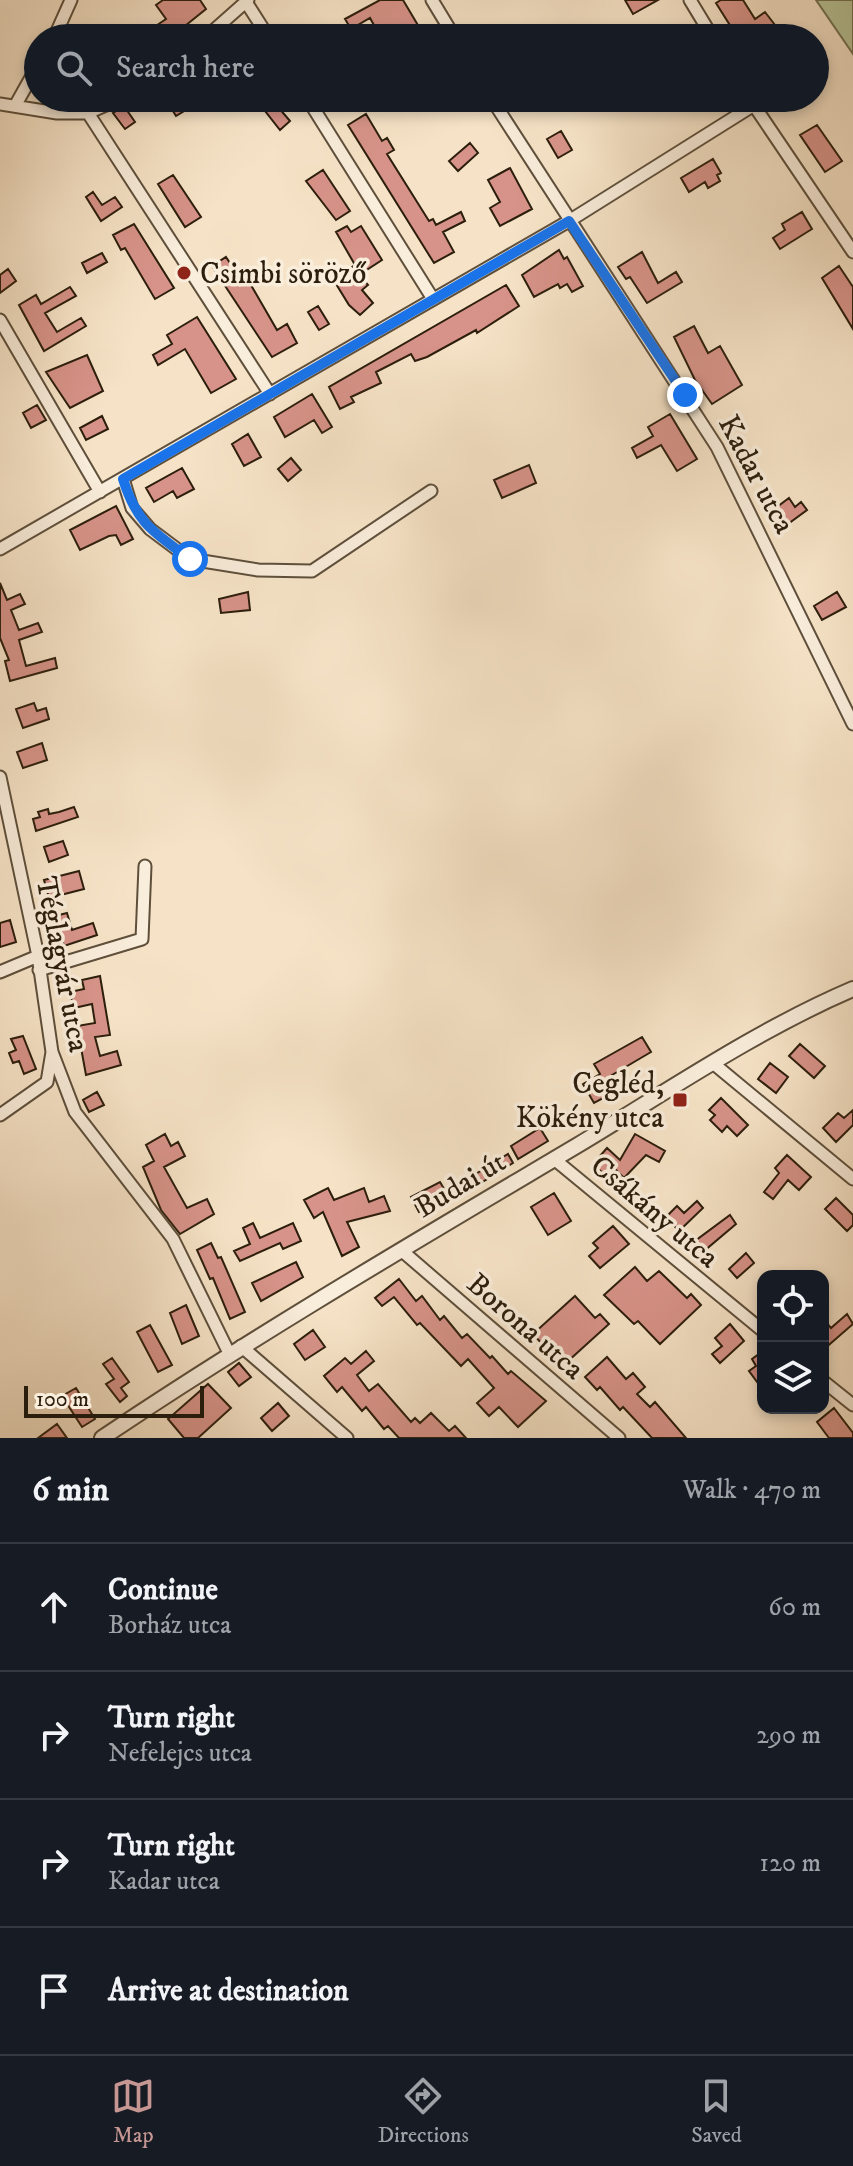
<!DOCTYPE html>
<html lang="en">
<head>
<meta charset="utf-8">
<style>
  body { margin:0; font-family:"IM FELL DW Pica",serif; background:#242831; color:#f1f3f6 }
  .controls { position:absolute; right:24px; bottom:24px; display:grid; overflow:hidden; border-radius:16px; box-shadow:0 4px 12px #0003 }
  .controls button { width:72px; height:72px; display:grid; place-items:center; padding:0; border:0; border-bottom:2px solid #363941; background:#171b24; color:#f1f3f6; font:40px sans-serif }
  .scale { position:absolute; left:24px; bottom:20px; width:180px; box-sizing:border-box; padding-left:8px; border:4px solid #2c1e0c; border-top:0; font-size:22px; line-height:28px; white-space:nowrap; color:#2c1e0c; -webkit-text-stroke:6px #f9eddb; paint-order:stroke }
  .stop { position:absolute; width:24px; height:24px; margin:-18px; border:6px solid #1a73e8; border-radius:50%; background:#fff }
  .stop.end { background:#1a73e8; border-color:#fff; box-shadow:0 2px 8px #0008 }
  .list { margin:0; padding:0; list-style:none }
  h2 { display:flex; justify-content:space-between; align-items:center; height:104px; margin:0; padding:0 32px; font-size:34px }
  h2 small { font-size:26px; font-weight:400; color:#9ea1a6 }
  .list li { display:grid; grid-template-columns:52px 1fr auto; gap:24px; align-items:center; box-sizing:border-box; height:128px; padding:0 32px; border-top:2px solid #363941 }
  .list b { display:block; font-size:30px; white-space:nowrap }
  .list p { margin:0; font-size:26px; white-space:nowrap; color:#9ea1a6 }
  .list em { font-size:26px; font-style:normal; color:#9ea1a6 }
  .icon { flex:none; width:44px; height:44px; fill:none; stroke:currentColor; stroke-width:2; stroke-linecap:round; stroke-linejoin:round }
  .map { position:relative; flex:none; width:853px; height:1438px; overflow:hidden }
  .search { position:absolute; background:#171b24; box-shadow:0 4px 12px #0003; left:24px; right:24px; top:24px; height:88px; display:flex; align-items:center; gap:20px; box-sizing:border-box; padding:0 28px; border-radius:44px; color:#9ea1a6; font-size:30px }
  .sheet { height:616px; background:#171b24 }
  nav { display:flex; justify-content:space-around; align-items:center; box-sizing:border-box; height:112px; border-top:2px solid #363941; background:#171b24; font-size:22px; color:#9ea1a6 }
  nav a { display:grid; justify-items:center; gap:4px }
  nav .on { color:#c59692 }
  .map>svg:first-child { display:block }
  .green { fill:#b7c599; stroke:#727252; stroke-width:2 }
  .building { fill:#d79389; stroke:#2c1e0c; stroke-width:2 }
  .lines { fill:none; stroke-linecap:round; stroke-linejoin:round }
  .minor-casing { stroke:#5e4f3b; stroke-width:15 }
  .tertiary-casing { stroke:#5e4f3b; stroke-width:18 }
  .minor { stroke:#f9eddb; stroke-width:11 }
  .tertiary { stroke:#f9eddb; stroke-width:14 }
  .route { stroke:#1a73e8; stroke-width:10 }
  .poi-dot { fill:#8f2418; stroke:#f9eddb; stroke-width:3 }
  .labels { text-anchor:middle; stroke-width:7; stroke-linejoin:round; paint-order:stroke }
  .poi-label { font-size:30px; fill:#2c1e0c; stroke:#f9eddb; text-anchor:start }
  .street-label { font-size:30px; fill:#2c1e0c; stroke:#f9eddb }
</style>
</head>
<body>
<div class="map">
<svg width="853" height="1438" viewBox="0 0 853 1438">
  <rect width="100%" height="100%" fill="#f6e3c7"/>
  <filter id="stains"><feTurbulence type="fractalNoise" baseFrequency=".0025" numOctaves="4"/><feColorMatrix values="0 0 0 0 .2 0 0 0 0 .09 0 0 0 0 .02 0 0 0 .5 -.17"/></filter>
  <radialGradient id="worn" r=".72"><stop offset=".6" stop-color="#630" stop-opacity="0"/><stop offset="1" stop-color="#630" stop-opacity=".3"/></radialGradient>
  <!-- green -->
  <path class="green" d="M816,0H853V54Z"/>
  <!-- building -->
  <path class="building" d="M163,0H200L206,9L170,38H138L166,19L156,5Z
    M380,0H403L419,27L400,38H381L370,18L351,29L345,19Z
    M625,0H658L633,14Z
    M721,0H743L755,19L765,12L775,25L758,38H738L716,3Z
    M165,98H185L191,107L176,116Z
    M264,98H279L283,104L278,107L290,121L280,130L258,102Z
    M124,106L135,122L125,129L113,113Z
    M366,114L382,141L387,138L394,150L387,154L429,221L433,219L436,225L461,212L465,221L443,232L454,252L434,263L348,125Z
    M817,125L842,161L825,172L800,135Z
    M561,131L572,150L558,158L547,139Z
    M470,143L478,153L458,171L449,161Z
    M713,159L721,173L717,175L720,181L708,188L705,182L689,192L681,178Z
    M510,168L532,209L500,226L490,208L500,202L488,180Z
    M323,170L350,211L336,220L306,181Z
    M173,175L201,217L185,227L158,184Z
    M93,192L102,205L115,197L122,207L101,221L86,197Z
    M802,212L812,229L780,249L773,238L785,230L782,224Z
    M134,224L174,288L155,299L125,248L121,250L113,235Z
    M347,226L351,232L361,226L382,260L359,275L368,285L362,290L373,303L360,315L349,305L333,279L355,265L336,232Z
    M559,250L564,259L567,257L583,286L572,292L567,284L560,288L558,284L534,297L522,275Z
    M642,252L658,283L676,272L682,282L647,303L630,277L626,279L618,267Z
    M102,253L107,262L87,273L82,263Z
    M226,257L243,283L248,280L277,330L287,324L297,343L272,357L212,266Z
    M839,266L853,287V329L822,278Z
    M8,269L16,281L0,293V275Z
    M506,285L519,306L477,333L476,330L427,357L415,361L411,354L376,372L381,383L351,397L354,402L340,409L329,387Z
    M70,287L76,296L45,313L57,332L81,318L86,326L44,351L19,305L36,295L41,304Z
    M318,306L329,324L319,330L308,312Z
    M197,317L236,379L211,393L185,349L158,365L153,355L172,344L167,335Z
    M694,326L708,353L720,346L742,385L712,404L695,380L674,337Z
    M87,355L103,391L70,408L46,372Z
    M312,394L332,427L322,433L314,420L285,437L274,417Z
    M37,405L46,420L31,428L23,413Z
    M670,414L697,459L677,471L661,445L637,458L632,448L653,436L648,427Z
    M102,416L108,429L86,440L80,428Z
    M248,434L261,457L244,466L232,444Z
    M291,458L301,470L288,481L278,469Z
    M529,465L536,483L502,498L494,480Z
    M182,468L194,489L177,498L173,491L154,502L146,488Z
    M789,498L795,507L801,502L807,510L781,529L769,513Z
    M116,506L133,539L121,545L116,535L109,536L80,550L70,530Z
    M0,583L7,600L20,594L25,604L11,610L19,630L38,623L42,632L19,640L26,666L55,658L57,668L10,681L5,661L9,660L0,638Z
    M248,592L250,610L221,613L219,599Z
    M837,592L846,607L822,620L814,606Z
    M34,703L37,711L46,708L49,719L23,728L16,709Z
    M42,743L47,760L23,768L17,752Z
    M74,807L78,817L36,831L33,819L40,817L38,812L48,809L49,814L59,812Z
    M63,841L68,855L49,862L44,847Z
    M79,871L84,889L49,898L44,880Z
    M67,913L72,930L93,923L97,935L64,946L55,916Z
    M10,920L16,942L0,947V923Z
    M100,976L110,1035L95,1037L100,1056L117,1051L121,1065L86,1075L77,1026L95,1023L92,1004L74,1008L70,992L84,989L82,980Z
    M23,1036L36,1069L24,1074L19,1061L13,1063L9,1053L16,1050L11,1039Z
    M642,1037L651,1052L612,1075L620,1089L594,1103L583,1084L600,1074L594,1064Z
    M800,1044L825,1066L814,1078L789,1056Z
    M770,1063L788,1077L776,1093L758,1079Z
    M97,1092L104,1105L89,1112L83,1100Z
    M721,1098L748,1125L737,1136L727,1126L722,1132L710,1120L715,1115L709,1110Z
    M853,1110V1125L836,1142L823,1128L838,1113L844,1118Z
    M540,1128L548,1141L518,1159L511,1146Z
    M165,1134L171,1146L178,1142L185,1156L164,1167L187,1208L207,1199L214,1214L180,1234L161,1210L143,1167L154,1161L146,1145Z
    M635,1134L665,1151L659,1162L646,1155L624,1178L615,1169L608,1178L593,1164L607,1148L620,1160Z
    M508,1154L513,1163L471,1189L466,1180Z
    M787,1155L811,1177L799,1190L788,1180L773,1199L764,1192L779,1173L775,1168Z
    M440,1182L450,1199L419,1212L411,1197Z
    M328,1188L334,1200L364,1188L369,1202L384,1196L390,1211L347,1222L359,1247L342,1256L323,1212L314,1218L304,1200Z
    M554,1193L571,1221L548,1235L531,1207Z
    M836,1198L853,1215V1225L847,1231L825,1209Z
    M697,1201L703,1208L679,1231L666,1217L677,1206L684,1213Z
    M730,1215L736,1224L704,1251L695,1241Z
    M253,1223L260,1238L293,1223L301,1241L283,1249L280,1243L240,1261L234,1251L250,1244L243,1228Z
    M613,1226L629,1244L600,1268L589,1256L598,1248L593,1243Z
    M211,1243L218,1258L221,1257L245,1312L230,1319L213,1278L210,1279L197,1250Z
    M746,1253L754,1263L737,1278L729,1269Z
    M296,1262L303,1277L261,1301L252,1283Z
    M635,1267L647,1281L659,1271L687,1298L691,1294L701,1305L660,1344L638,1321L634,1324L604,1295Z
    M399,1279L416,1301L422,1296L440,1320L444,1316L462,1338L467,1334L490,1358L492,1356L508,1374L511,1371L546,1401L518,1427L499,1407L489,1416L477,1403L494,1388L468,1359L461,1366L420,1323L417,1325L394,1297L382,1306L375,1298Z
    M575,1296L595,1318L600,1314L609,1324L567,1362L547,1340L542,1344L533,1334Z
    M186,1305L199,1336L182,1344L170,1313Z
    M847,1314L853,1324L823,1350V1318L831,1328Z
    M730,1324L744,1341L720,1363L712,1354L722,1346L715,1338Z
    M150,1325L172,1365L158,1372L137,1332Z
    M313,1330L325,1347L305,1360L294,1344Z
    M366,1351L374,1361L357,1375L369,1391L378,1384L411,1422L415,1418L420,1423L431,1413L449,1431L455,1426L466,1438H399L388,1426L384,1429L366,1407L362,1411L342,1387L337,1392L324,1376L345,1358L351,1364Z
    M763,1351V1390L749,1371L756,1366L752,1359Z
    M607,1357L626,1379L633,1373L645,1387L637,1394L650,1407L655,1402L686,1438H652L623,1407L620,1410L600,1387L597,1390L585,1377Z
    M112,1358L129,1382L121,1388L127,1396L120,1402L106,1384L114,1379L103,1364Z
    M239,1363L251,1377L239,1386L228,1372Z
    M208,1384L231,1408L198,1438H184L168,1419Z
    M76,1388L95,1419L82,1427L62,1396Z
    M278,1403L289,1416L272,1431L261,1418Z
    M834,1408L853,1433V1438H829L817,1422Z
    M57,1424L67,1438H38Z"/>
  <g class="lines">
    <!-- minor casing -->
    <g class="minor-casing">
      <path id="minor" d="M432,0L455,38
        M690,0L713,38
        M246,2L269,38
        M54,38L71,0
        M205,38L248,0
        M307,98L433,299
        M491,98L717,447L853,724
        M749,98L853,252
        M0,104L57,113H88L122,98
        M15,106L38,65
        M88,113L270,394
        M0,320L100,492
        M123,479L132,508L150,529L190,559L258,570L312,571L431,491
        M0,549L569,221L754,105
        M0,777L38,956L52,1052L75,1112L173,1239L229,1353
        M39,970L142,939L145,866
        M0,972L38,956
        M714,1064L853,1179
        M0,1115L47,1082L52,1052
        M554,1159L763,1331
        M401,1250L619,1438
        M241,1346L347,1438
        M823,1381L853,1405"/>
    </g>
    <!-- tertiary casing -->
    <g class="tertiary-casing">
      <path id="tertiary" d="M102,1438C257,1334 418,1240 578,1145C668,1091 757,1030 853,989"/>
    </g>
    <!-- minor -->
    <use href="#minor" class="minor"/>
    <!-- tertiary -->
    <use href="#tertiary" class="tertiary"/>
  </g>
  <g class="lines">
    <!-- route -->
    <path class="route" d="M190,559C154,532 137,524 123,479L569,221L685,395"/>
  </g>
  <!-- markers -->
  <g class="poi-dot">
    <circle cx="184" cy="273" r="8"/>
    <rect x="672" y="1092" width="16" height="16" rx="4"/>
  </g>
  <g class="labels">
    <!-- poi labels -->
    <g class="poi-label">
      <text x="200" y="283">Csimbi söröző</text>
      <text x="664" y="1093" text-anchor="end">Cegléd,<tspan x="664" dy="34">Kökény utca</tspan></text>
    </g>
    <!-- street labels -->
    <g class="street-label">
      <text transform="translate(757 474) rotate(62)" y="10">Kadar utca</text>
      <text transform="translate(63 964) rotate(79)" y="10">Téglagyár utca</text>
      <text transform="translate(460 1184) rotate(-31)" y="10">Budai út</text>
      <text transform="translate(655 1211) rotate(40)" y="10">Csákány utca</text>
      <text transform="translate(526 1326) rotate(41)" y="10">Borona utca</text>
    </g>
  </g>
  <rect width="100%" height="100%" filter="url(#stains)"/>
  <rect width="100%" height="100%" fill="url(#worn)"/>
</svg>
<div class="controls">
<button><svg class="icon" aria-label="locate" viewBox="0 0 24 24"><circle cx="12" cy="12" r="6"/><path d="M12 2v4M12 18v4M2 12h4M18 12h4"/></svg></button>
<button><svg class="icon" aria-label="layers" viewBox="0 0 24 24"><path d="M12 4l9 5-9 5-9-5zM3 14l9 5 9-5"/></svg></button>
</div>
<div class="scale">100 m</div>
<div class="stop" style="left:190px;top:559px"></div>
<div class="stop end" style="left:685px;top:395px"></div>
<div class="search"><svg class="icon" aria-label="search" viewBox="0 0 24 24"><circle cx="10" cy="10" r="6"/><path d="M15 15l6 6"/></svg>Search here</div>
</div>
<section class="sheet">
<h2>6 min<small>Walk · 470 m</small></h2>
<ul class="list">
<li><svg class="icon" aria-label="ahead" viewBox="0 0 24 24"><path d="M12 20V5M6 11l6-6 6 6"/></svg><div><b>Continue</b><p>Borház utca</p></div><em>60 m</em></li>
<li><svg class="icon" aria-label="right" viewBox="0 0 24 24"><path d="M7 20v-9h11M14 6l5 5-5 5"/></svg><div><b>Turn right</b><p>Nefelejcs utca</p></div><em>290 m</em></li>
<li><svg class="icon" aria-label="right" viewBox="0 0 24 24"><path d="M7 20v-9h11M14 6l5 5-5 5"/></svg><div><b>Turn right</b><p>Kadar utca</p></div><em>120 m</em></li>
<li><svg class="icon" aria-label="arrive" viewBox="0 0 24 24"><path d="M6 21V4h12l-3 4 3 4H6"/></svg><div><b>Arrive at destination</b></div></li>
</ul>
</section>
<nav>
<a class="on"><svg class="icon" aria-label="map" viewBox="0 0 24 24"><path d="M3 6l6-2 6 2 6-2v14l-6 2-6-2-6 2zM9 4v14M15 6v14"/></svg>Map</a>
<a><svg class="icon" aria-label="directions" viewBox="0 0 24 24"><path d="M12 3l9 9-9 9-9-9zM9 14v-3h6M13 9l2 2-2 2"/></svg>Directions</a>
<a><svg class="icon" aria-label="saved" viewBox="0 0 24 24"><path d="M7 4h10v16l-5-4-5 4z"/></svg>Saved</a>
</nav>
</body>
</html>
